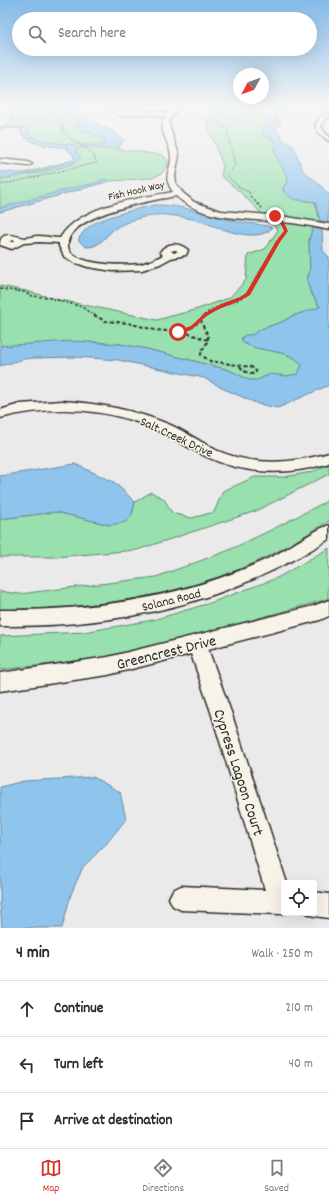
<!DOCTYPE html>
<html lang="en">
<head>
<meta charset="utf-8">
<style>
  body { margin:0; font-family:Dekko,sans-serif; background:#f7f7f7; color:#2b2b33 }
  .controls { position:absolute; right:12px; bottom:12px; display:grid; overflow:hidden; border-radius:4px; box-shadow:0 4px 16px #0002 }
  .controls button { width:36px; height:36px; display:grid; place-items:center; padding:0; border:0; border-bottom:1px solid #e1e1e2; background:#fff; color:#2b2b33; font:20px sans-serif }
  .compass { position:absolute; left:233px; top:68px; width:36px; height:36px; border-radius:50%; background:#fff; box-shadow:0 4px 16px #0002; rotate:229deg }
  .stop { position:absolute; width:12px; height:12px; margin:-9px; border:3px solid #d93025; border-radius:50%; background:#fff }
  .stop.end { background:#d93025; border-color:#fff; box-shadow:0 1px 4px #0008 }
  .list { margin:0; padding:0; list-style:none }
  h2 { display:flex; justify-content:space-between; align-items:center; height:52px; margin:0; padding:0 16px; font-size:17px }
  h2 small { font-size:13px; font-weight:400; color:#7c7c81 }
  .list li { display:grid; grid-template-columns:26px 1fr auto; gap:12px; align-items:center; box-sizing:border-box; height:56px; padding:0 16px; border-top:1px solid #e1e1e2 }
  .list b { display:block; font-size:15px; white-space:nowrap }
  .list em { font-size:13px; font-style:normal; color:#7c7c81 }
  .icon { flex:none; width:22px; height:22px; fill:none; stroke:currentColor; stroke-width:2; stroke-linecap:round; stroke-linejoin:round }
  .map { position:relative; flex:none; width:329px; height:928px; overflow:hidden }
  .search { position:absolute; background:#fff; box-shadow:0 4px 16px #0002; left:12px; right:12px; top:12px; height:44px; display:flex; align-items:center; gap:10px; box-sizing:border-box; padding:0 14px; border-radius:22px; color:#7c7c81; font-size:15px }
  .sheet { height:220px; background:#fff }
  nav { display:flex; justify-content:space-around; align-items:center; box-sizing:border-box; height:56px; border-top:1px solid #e1e1e2; background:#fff; font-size:11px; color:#7c7c81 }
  nav a { display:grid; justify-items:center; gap:2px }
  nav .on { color:#d93025 }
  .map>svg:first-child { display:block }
  .green { fill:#98e0ae; stroke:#62866c }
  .water { fill:#8fc5ed; stroke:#67879f }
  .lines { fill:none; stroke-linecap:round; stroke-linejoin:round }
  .minor-casing { stroke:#2b2b2b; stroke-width:3 }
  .path-far2 { stroke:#2b2b2b; stroke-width:1; stroke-dasharray:2 1.5; stroke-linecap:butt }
  .path-far1 { stroke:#2b2b2b; stroke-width:1.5; stroke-dasharray:2.5 2; stroke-linecap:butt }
  .path { stroke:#2b2b2b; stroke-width:2; stroke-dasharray:3.5 2.5; stroke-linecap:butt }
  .minor { fill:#f7f3e8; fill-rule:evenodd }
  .route { fill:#d93025 }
  .labels { text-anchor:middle; stroke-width:3; stroke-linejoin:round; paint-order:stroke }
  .far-street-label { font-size:11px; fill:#2b2b2b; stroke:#f7f3e8 }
  .street-label { font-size:13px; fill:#2b2b2b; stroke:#f7f3e8 }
  .near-street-label { font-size:16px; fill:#2b2b2b; stroke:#f7f3e8 }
</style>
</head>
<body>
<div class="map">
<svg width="329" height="928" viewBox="0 0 329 928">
  <rect width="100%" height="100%" fill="#eaeaeb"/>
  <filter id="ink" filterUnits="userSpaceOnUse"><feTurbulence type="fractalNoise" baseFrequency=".025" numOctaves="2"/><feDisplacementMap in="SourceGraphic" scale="8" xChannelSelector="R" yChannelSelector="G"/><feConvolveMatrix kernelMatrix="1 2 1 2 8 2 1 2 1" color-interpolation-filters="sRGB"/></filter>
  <g filter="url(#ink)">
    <!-- green -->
    <path class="green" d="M11,108H77L87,120L121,138L124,141L117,149L163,155L168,161L167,167L161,174L151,178L109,181L0,212V179L67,162L73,160L75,157L68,150V148C51,145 33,147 21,133L22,130L17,128L0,129V127H6C12,121 13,116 11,108Z
      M216,108H289L278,111L277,119L269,118L262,135L274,140C272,158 284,165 288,180L283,188L284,192L298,200L315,202L320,221L328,223L322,230L313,228L309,239L310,270L307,280L310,291L320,308L292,316L282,322L261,329L252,335L242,337V341C259,354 288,347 302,365L298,374L287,376H266L257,381L249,380L229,370L147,349L120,344L94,342L0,346V286L26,291L60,300L157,320L198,309L229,298L246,280L248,255L265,249L278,230L239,191L221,176L223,166L205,118Z
      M329,464V474L256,511L137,550L56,557H0V519L56,512L110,525L132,514L135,502L151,492L164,499L172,513L192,518L214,512L223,491L255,477H284L312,472Z
      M329,500V521C304,536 279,552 252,564C191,590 124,604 58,608C38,609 19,611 0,610V591L19,594L156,577L227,551L273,529Z
      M329,548L328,599L175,641L101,658L0,670V636L84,632L153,620L210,603L277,578Z"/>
    <!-- water -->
    <path class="water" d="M57,108H77C90,127 111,125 124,141L116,149H100L90,147L80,148L75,151L81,157C73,170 16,176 0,179V172C10,171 19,174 28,173C43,171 59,165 73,160L75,157L68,150V148C51,145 33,147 21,133L22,130L17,128L0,129V127C9,127 18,126 27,129L30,136C52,146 78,144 102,146L105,144L106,140L78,128L75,121Z
      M269,118L279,120L281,123L276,129L284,141L294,147L303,171L316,181L329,195L328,223L320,221L315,202L293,199L284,192L283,188L288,180C285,167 270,155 274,140L261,135L266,125L264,120Z
      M104,179L109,181L0,212V208L76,187L92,184Z
      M155,205C182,204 209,216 235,221C248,224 260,223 272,228C256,245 218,227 200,221C189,218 178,216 167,215C151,213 130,220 117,227C107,233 100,248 87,247C83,246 81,242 78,240C81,235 85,229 90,226C102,217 140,208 155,205Z
      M313,228L322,230L323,251L329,257V385L278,408L258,404L224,389L204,378L118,360L76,357L35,358L24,359L0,366V346L70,341L120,344L147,349L229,370L249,380H257L271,374L287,376L298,374L302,365C288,347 260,354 242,342V337L246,335H252L261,329L282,322L292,316L320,307L310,291L307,280L310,270L309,239Z
      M75,464L114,482L135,502L132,514L126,522L110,525L56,512L0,519V476Z
      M93,777L120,792L126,819L106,844L83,867L71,894L62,928H2L0,904V787L24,781Z"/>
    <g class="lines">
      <!-- minor casing -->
      <g class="minor-casing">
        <path id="minor" d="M119,108L167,113L172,108H178L170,120L169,125L179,155L175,176L176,184L183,193L194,202L221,211L281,216L329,224V230C313,226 296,223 280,222C246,218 203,221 176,196C154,200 66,214 68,246C69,266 127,266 141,264C149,262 156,259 163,255L160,252C167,242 179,242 188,250L186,255L171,258L160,264L142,270L113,271L88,267L73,262L64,256L59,246V243L39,242L24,243L12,249L0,245C0,229 17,237 25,238C29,238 34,236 38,236C45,236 53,238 60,238C80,205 139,198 173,192C161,174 172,172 171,156C170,142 157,130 165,117C156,116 148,114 139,114C129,114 120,119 112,111ZM124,110L129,111H120ZM14,240L15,242H9ZM175,250L178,251L174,253L171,251Z
          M329,112V117L325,119L321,125L324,132L329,136V141L319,134L315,125L320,117Z
          M0,159L28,162L32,164L28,166L0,163Z
          M62,401C98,403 134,410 168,424C185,431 200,442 216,450C252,466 292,464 329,453V463C288,476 244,475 205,456C183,445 164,432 140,423C94,407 47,406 0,418V410L20,404Z
          M329,525V539C226,604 121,627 0,626V610C86,611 169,600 249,567C266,560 282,552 297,542C308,536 318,529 329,525Z
          M329,600V616L320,620L208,649L231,712L285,877L287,883H284V913H286L280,914L181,910L173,906L169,898L173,890L181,886L265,890L211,712L191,654L108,675L0,691V673L108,657L313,606Z
          M314,892L329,894V918L314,916L307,913H314Z"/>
      </g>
      <!-- path-far2 -->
      <path class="path-far2" d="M230,108L220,114L217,119L220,124L228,130C228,142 233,154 235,166L226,175L240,188L249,192L251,198
        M0,185L96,163C96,147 70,144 63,131C62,129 63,127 62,125C59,119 51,115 48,108"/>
      <!-- path-far1 -->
      <path class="path-far1" d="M251,197L263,209
        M0,289L24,292L32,296L50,298L82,307L95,316
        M204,316L211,310L237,300L248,293L278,241L286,231L285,227"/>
      <!-- path -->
      <path class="path" d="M94,315L105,321L128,323L155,330L187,333L208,340
        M205,315L201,319C202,327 207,331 208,337C209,344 201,348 201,355L210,361L251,367L255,369L256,372L253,374L246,372L239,366
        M179,332L193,327L199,321"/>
      <!-- minor -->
      <use href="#minor" class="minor"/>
    </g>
  </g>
  <!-- sky -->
  <linearGradient id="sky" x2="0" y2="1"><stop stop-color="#84bbea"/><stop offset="0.45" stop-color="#f6f6f6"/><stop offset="1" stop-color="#f6f6f6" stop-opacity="0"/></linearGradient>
  <rect width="329" height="238" fill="url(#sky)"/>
  <!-- route -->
  <path class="route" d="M274,215L281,217L288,231L280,242L250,295C238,303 223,306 210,314C198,321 194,334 176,333V331L191,326L205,313L221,304L240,297L246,293L276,241L284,231L278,218L274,216Z"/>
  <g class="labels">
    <!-- far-street labels -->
    <g class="far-street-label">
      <text transform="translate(136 190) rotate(-13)" y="4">Fish Hook Way</text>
    </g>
    <!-- street labels -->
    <g class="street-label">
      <text transform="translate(177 436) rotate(25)" y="5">Salt Creek Drive</text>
      <text transform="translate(171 599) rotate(-14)" y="5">Solana Road</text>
    </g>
    <!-- near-street labels -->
    <g class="near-street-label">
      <text transform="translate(166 651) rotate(-14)" y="6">Greencrest Drive</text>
      <text transform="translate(240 772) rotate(72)" y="6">Cypress Lagoon Court</text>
    </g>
  </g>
</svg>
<div class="controls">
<button><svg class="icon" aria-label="locate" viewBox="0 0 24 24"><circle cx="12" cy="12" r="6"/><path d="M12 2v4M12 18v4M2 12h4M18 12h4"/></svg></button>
</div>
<svg class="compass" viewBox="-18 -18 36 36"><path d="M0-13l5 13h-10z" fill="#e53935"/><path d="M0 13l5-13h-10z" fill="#7c7c81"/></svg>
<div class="stop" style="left:178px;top:332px"></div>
<div class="stop end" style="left:275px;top:216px"></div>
<div class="search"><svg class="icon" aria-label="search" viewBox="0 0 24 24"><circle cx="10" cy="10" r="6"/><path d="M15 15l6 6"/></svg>Search here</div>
</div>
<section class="sheet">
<h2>4 min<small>Walk · 250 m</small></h2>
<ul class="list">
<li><svg class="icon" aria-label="ahead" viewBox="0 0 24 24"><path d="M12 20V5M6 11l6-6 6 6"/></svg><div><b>Continue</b></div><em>210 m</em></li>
<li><svg class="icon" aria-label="left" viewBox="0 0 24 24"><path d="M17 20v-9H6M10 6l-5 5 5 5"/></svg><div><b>Turn left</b></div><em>40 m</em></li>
<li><svg class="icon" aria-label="arrive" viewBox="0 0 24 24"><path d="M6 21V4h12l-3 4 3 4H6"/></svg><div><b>Arrive at destination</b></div></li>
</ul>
</section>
<nav>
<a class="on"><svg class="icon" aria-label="map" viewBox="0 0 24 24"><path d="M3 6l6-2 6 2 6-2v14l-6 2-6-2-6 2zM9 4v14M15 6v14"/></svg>Map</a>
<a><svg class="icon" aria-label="directions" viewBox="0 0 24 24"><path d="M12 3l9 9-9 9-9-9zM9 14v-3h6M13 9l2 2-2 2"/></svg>Directions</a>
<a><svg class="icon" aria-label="saved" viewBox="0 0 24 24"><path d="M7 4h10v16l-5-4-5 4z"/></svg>Saved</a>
</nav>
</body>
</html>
